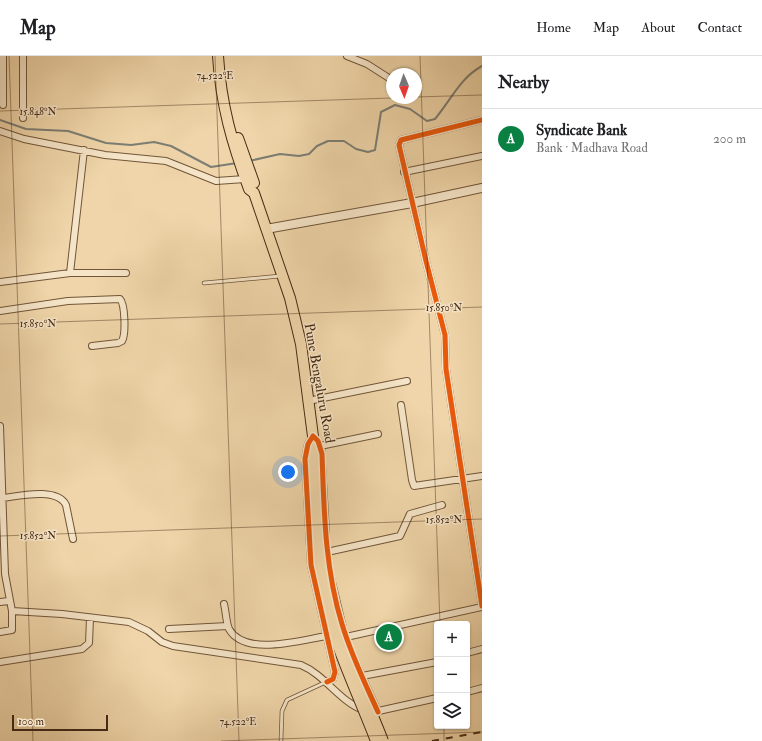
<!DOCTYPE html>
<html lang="en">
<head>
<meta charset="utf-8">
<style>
  body { margin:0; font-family:"IM FELL Double Pica",serif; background:#f2f2f2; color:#202124 }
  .controls { position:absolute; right:12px; bottom:12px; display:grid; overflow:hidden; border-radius:4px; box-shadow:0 1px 3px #0004 }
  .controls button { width:36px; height:36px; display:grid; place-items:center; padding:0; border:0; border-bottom:1px solid #e0e0e0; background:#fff; color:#202124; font:20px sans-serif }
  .compass { position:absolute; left:386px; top:12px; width:36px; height:36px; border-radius:50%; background:#fff; box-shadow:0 1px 3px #0004; rotate:178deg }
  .scale { position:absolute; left:12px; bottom:10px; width:96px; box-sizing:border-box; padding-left:4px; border:2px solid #472b14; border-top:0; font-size:11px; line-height:14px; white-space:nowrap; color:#472b14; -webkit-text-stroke:3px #f5e4c7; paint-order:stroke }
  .you { position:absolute; left:288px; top:416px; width:14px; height:14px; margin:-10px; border:3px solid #fff; border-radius:50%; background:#1a73e8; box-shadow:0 0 0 6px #1a73e833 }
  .badge { display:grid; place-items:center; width:26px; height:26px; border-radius:50%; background:#0b8043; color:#fff; font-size:13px; font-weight:700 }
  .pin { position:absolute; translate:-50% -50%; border:2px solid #fff; box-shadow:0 1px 4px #0006 }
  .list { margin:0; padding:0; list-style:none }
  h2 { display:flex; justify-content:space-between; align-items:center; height:52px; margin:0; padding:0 16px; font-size:17px }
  h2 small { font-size:13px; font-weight:400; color:#757577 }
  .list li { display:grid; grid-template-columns:26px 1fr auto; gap:12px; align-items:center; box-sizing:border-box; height:60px; padding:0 16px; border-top:1px solid #e0e0e0 }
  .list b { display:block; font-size:15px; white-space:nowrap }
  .list p { margin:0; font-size:13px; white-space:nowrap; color:#757577 }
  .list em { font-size:13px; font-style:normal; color:#757577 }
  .icon { flex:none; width:22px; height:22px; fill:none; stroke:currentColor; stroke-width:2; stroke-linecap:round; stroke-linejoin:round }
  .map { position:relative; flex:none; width:482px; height:685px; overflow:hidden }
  header { display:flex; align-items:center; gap:24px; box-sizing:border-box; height:56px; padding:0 20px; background:#fff; border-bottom:1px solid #e0e0e0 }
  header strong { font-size:19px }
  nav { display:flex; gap:22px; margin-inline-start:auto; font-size:14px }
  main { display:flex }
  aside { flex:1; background:#fff }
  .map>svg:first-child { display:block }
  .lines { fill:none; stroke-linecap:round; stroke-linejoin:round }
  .stream { stroke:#7c7e74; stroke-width:2 }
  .service-casing { stroke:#715639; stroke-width:4.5 }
  .minor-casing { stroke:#715639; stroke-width:8 }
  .tertiary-casing { stroke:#715639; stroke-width:10 }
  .primary-casing { stroke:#472b14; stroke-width:12 }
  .service { stroke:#f5e4c7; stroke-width:3 }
  .minor { stroke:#f5e4c7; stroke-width:6 }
  .tertiary { stroke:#f5e4c7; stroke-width:8 }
  .primary { stroke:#efd5a9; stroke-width:10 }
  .rail { stroke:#472b14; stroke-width:2; stroke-dasharray:7 7; stroke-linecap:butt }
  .primary-bridge-casing { stroke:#472b14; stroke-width:12; stroke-linecap:butt }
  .primary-bridge { stroke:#efd5a9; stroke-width:10 }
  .cycleway-casing { stroke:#f5e4c7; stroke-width:8 }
  .cycleway { stroke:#e8590c; stroke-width:5 }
  .ticks { fill:none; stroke:#472b14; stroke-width:1; stroke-opacity:0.45 }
  .labels { text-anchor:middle; stroke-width:3; stroke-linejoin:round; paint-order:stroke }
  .street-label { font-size:14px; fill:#472b14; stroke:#f5e4c7 }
  .ticks-label { font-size:10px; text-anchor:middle; fill:#472b14; stroke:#f5e4c7; stroke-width:3; stroke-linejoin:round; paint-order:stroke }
</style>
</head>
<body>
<header>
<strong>Map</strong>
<nav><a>Home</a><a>Map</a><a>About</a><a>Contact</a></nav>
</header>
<main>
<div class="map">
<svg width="482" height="685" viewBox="0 0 482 685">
  <rect width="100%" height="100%" fill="#efd5a9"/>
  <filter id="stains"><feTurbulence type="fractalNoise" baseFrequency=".005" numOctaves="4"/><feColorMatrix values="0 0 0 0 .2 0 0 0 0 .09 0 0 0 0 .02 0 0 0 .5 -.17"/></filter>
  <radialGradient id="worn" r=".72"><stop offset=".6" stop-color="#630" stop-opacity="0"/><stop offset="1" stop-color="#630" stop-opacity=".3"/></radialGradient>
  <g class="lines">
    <!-- stream -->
    <path class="stream" d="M0,64L26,73L68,75L106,87L131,89L154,86L171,90L211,111L237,107
      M249,105L280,98L299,100L309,98L317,90L328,85H344L356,93L368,96L375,94L381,56L395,49L410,53L427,65L435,63C451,44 460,22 482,10"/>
    <!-- service casing -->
    <g class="service-casing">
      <path id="service" d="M204,227L280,220
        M281,684L282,655L287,644L326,626"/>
    </g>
    <!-- minor casing -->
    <g class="minor-casing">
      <path id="minor" d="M3,0V49
        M23,0V62
        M347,0L367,8L392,24
        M482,64L405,83L401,84L399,89L426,205L445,279L446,313L482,550
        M0,75L24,83L105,99L166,105L216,125L245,123
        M404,116L482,100
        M70,217L84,94
        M0,226L70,217H126
        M0,255L68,245L120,243C125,248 126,278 122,285L118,287L92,290
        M308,345L407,325
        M401,349L412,424L414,430L482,420
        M0,370L5,518L12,555V574L0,576
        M313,380L308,388L305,403L311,509L335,616L333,623L327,626
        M320,390L378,378
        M321,391L326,477
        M3,442C19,440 57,431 66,449L73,483
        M327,496L400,480L410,458L442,449
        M330,518L343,572
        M0,546L9,545
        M224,548C226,556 226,566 229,573C245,601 301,584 326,580
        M12,555L62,558L129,566L148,575L162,586L173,590L301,609C325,619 339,645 363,654
        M169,573L228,570
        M346,581L482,551
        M467,597L482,593
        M355,605L378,656
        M0,606L82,593L89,587L90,562
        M362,620L437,606
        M467,636L482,632
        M374,656L437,642"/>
    </g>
    <!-- tertiary casing -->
    <g class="tertiary-casing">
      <path id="tertiary" d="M266,173L412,147L482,132"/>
    </g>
    <!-- primary casing -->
    <g class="primary-casing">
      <path id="primary" d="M218,0C221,49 232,87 249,133L254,137L290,242L301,288L314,388
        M238,82L254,127"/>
    </g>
    <!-- service -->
    <use href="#service" class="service"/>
    <!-- minor -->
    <use href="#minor" class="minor"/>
    <!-- tertiary -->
    <use href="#tertiary" class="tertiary"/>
    <!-- primary -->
    <use href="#primary" class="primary"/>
    <!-- rail -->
    <path class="rail" d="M432,685L482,676"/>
    <!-- primary-bridge casing -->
    <g class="primary-bridge-casing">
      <path id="primary-bridge" d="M376,685C357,636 335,590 322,539C311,492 312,442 311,393L314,388L317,393C319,445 319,498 331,548C342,595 366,640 383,685"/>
    </g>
    <!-- primary-bridge -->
    <use href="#primary-bridge" class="primary-bridge"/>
    <!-- cycleway casing -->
    <g class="cycleway-casing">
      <path id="cycleway" d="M482,64L405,83L401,84L399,89L426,205L445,279L446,313L482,550
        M327,626L333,623L335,616L311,509L305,403L308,388L313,380L318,385L322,398C324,456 325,513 342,568C351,599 365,627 378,656"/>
    </g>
    <!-- cycleway -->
    <use href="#cycleway" class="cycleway"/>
  </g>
  <!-- ticks -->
  <path class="ticks" d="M9,0L33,685M215,0L239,685M420,0L440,568M416,41L482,39M0,55L392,42M0,268L482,251M0,480L482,463M444,670V685M221,685L482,676"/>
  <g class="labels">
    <!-- street labels -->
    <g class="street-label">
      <text transform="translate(320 327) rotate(80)" y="5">Pune Bengaluru Road</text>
    </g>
  </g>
  <g class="ticks-label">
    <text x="215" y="23">74.522°E</text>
    <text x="38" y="59">15.848°N</text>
    <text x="444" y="255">15.850°N</text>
    <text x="38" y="271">15.850°N</text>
    <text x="444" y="467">15.852°N</text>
    <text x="38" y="483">15.852°N</text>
    <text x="238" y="669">74.522°E</text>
  </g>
  <rect width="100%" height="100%" filter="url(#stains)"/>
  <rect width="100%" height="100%" fill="url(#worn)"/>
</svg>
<div class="controls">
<button>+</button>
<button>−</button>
<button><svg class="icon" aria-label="layers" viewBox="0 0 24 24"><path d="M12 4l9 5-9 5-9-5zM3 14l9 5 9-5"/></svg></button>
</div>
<svg class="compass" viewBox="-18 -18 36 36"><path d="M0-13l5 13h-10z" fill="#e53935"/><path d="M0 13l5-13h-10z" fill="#757577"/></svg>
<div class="scale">100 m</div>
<div class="you"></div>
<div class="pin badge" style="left:389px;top:581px">A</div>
</div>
<aside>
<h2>Nearby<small></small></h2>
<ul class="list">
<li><span class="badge">A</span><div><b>Syndicate Bank</b><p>Bank · Madhava Road</p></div><em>200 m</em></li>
</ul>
</aside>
</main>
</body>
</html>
